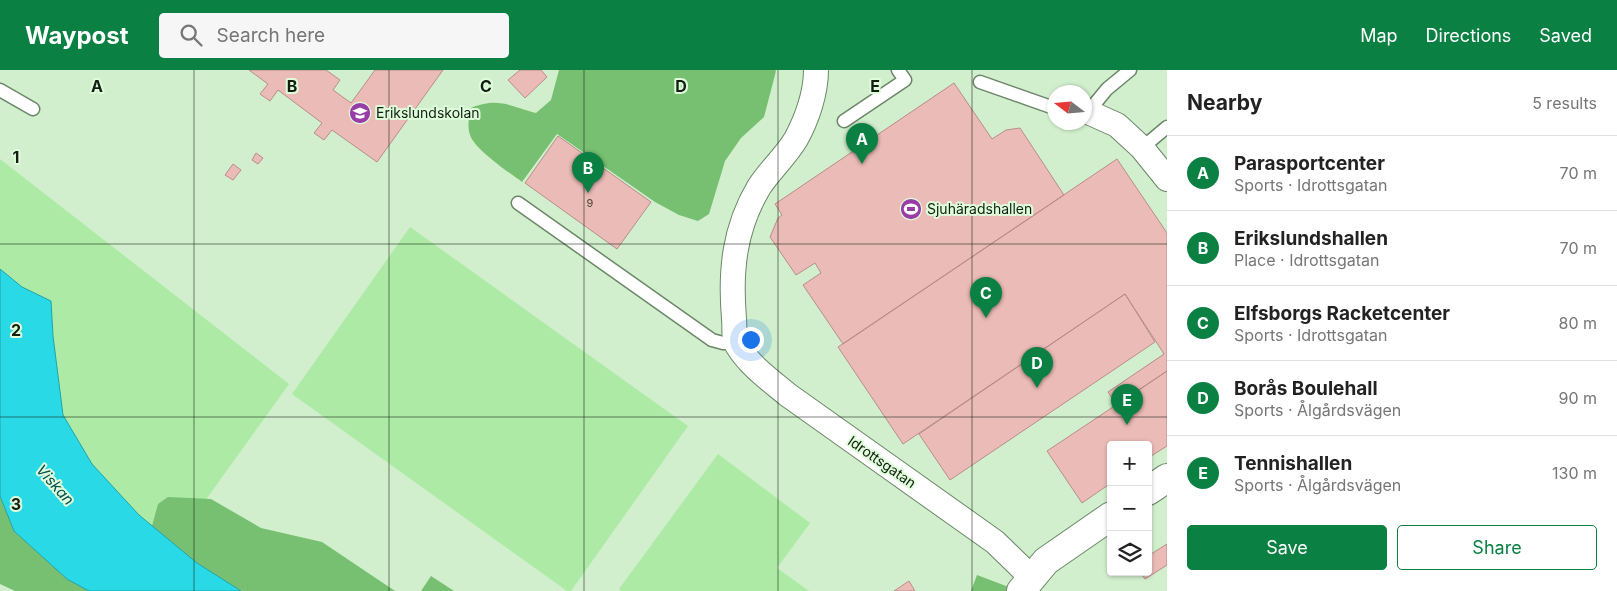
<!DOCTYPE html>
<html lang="en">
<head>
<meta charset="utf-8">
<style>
  body { margin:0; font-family:Inter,sans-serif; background:#f6f6f6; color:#222 }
  .controls { position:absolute; right:15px; bottom:15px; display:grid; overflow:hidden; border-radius:5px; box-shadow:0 1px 4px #0004 }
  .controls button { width:45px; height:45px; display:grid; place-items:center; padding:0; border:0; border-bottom:1px solid #e0e0e0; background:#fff; color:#222; font:25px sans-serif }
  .compass { position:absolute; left:1047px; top:15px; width:45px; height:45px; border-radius:50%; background:#fff; box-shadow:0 1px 4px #0004; rotate:286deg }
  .you { position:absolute; left:750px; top:269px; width:18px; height:18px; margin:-12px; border:4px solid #fff; border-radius:50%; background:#1a73e8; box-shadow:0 0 0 8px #1a73e833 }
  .badge { display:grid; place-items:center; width:32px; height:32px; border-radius:50%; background:#0b8043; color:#fff; font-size:16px; font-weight:700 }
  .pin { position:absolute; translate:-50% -41px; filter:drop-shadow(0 1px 2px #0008) }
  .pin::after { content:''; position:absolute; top:26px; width:18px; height:15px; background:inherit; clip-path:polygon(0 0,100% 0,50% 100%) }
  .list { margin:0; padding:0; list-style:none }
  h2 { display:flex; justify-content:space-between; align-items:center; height:65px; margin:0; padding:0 20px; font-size:21px }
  h2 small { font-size:16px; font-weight:400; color:#767676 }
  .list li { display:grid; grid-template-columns:32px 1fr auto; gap:15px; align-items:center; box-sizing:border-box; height:75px; padding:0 20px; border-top:1px solid #e0e0e0 }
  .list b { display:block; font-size:19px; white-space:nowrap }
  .list p { margin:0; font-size:16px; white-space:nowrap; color:#767676 }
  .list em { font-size:16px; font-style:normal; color:#767676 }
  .actions { display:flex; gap:10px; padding:15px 20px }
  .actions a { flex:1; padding:11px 0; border:1px solid #0b8043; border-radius:5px; text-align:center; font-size:18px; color:#0b8043 }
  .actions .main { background:#0b8043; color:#fff }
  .icon { flex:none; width:28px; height:28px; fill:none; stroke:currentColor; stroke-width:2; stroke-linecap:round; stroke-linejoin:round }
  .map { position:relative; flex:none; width:1167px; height:521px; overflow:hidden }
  header { display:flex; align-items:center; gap:30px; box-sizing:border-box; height:70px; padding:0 25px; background:#0b8043; color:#fff }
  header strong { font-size:24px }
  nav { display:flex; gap:28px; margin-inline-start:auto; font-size:18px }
  .search { width:350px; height:45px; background:#f6f6f6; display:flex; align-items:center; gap:12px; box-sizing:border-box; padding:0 18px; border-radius:5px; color:#767676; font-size:19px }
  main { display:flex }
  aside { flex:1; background:#fff }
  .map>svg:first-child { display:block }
  .green { fill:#aceaa5 }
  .forest { fill:#77bf71 }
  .water { fill:#29dae6; stroke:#22a2a6 }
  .building { fill:#ebbbb8; stroke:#b98c89 }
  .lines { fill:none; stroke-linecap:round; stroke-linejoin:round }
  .lane-casing { stroke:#6b8768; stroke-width:15 }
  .street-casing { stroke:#6b8768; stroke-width:26 }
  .secondary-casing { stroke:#6b8768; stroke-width:30 }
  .lane { stroke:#fff; stroke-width:12 }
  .street { stroke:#fff; stroke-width:24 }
  .secondary { stroke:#fff; stroke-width:28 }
  .grid { fill:none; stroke:#131e11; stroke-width:1; stroke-opacity:0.55 }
  .labels { text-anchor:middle; stroke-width:4; stroke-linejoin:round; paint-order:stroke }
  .number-label { font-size:11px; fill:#49453b }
  .poi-label { font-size:14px; fill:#131e11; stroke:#defdda; text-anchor:start }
  .street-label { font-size:14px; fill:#131e11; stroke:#defdda }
  .water-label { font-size:15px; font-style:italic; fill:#004c51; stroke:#defdda }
  .grid-label { font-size:16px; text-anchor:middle; font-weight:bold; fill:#131e11; stroke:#defdda; stroke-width:4; stroke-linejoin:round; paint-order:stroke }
</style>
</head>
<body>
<header>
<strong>Waypost</strong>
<div class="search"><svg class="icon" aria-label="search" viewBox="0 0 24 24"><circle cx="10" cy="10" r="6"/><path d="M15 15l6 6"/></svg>Search here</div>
<nav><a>Map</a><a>Directions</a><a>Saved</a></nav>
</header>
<main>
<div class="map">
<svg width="1167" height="521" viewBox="0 0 1167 521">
  <rect width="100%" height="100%" fill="#d1efcd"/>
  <!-- green -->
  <path class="green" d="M0,89L289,314L174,474L139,445L92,394L63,345L53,266L51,231L22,217L0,199Z
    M410,157L688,356L571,521H567L292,324Z
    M718,384L810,453L777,498L809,521H621L619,519Z"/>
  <!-- forest -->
  <path class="forest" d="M559,0H775L776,1L764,47L741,68L725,91L709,144L698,151L679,145L655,132L557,64L522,112C510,103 475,80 470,65C467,56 469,47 471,38C498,27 510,36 536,43L551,30Z
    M0,426L14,461L67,509L89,521H15L0,514Z
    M168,427L211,429L261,458L322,472L395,521H241L197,493L152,456L158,434Z
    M977,505L1019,521H971Z
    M431,506L454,521H421Z"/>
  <!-- water -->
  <path class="water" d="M0,199L22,217L51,231L53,266L63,345L92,394L139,445L197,493L241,521H89L67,509L14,461L0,426Z"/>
  <!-- building -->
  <path class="building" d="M249,0H326L340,10L333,20L351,33L375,0H443L377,92L332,60L324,70L314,63L322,53L278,20L270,31L260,24L268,14Z
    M520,0H541L547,7L525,28L508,10Z
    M954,13L992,69L1006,60L1020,58L1064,125L843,274L803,215L821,203L815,193L796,205L770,167L778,148L782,145L775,134Z
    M558,66L651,132L617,179L525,113Z
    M256,83L263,88L258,94L252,90Z
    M1117,89L1167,163V301L1117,335L1108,322L1164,284L1125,224L903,374L838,277Z
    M233,94L241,100L233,110L225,105Z
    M1125,224L1155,272L950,410L919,364Z
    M1167,301V376L1148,388V375H1111V413L1082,433L1047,381Z
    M1167,474V495L1145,509L1140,502H1148V486Z
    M909,511L915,521H894Z"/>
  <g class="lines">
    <!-- lane casing -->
    <g class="lane-casing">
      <path id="lane" d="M980,12L1054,38
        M0,20L33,39
        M1085,42H1088L1107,19L1130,0
        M844,51L905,10L898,0
        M1142,78L1167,57
        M518,133L712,270L723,273H735"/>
    </g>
    <!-- street casing -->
    <g class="street-casing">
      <path id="street" d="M816,0C816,23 807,49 796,69C786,86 770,100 759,117C734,159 730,201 734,249C735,256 733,269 737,275C749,295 770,310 788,325L995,472L1032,508
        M1088,42L1117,55L1142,78L1167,109"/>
    </g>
    <!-- secondary casing -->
    <g class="secondary-casing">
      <path id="secondary" d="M1148,421L1167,408
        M1021,521L1046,491L1111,446"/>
    </g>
    <!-- lane -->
    <use href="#lane" class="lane"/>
    <!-- street -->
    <use href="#street" class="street"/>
    <!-- secondary -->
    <use href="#secondary" class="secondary"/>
  </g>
  <!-- grid -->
  <path class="grid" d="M194,0V521M389,0V521M584,0V521M778,0V521M972,0V521M0,174H1167M0,347H1167"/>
  <!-- icons -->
  <defs>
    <g id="school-disc" transform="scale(1.125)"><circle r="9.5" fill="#983ca6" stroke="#defdda"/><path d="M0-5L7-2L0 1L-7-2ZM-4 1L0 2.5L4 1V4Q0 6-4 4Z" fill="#fff"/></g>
    <g id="stadium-disc" transform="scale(1.125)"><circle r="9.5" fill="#983ca6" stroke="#defdda"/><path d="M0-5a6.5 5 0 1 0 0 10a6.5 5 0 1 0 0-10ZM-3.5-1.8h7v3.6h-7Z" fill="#fff"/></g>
  </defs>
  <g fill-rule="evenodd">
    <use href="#school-disc" x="360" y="43"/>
    <use href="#stadium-disc" x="911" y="139"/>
  </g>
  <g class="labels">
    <!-- number labels -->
    <g class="number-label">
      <text x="590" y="137">9</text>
    </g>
    <!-- poi labels -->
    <g class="poi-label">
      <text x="376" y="48">Erikslundskolan</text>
      <text x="927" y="144">Sjuhäradshallen</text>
    </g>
    <!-- street labels -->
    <g class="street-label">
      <text transform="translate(882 392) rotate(35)" y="5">Idrottsgatan</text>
    </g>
    <!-- water labels -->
    <g class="water-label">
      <text transform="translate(55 415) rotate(48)" y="5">Viskan</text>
    </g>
  </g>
  <g class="grid-label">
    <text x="97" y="22">A</text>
    <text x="292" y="22">B</text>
    <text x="486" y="22">C</text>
    <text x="681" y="22">D</text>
    <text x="875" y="22">E</text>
    <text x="16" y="93">1</text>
    <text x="16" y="266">2</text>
    <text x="16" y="440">3</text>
  </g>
</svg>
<div class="controls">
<button>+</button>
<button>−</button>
<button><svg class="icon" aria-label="layers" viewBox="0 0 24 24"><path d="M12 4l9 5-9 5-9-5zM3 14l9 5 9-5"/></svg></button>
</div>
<svg class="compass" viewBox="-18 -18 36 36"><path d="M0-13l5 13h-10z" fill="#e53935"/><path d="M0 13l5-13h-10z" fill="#767676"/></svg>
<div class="you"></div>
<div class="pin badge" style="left:862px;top:94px">A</div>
<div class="pin badge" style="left:588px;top:123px">B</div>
<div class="pin badge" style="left:986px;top:248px">C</div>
<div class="pin badge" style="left:1037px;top:318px">D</div>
<div class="pin badge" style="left:1127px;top:355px">E</div>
</div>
<aside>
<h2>Nearby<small>5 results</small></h2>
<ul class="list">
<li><span class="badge">A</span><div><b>Parasportcenter</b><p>Sports · Idrottsgatan</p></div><em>70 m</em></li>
<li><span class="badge">B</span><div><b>Erikslundshallen</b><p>Place · Idrottsgatan</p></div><em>70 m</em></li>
<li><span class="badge">C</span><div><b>Elfsborgs Racketcenter</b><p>Sports · Idrottsgatan</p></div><em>80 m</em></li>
<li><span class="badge">D</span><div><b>Borås Boulehall</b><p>Sports · Ålgårdsvägen</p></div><em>90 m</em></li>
<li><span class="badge">E</span><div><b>Tennishallen</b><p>Sports · Ålgårdsvägen</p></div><em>130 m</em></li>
</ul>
<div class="actions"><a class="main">Save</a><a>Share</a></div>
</aside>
</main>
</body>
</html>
